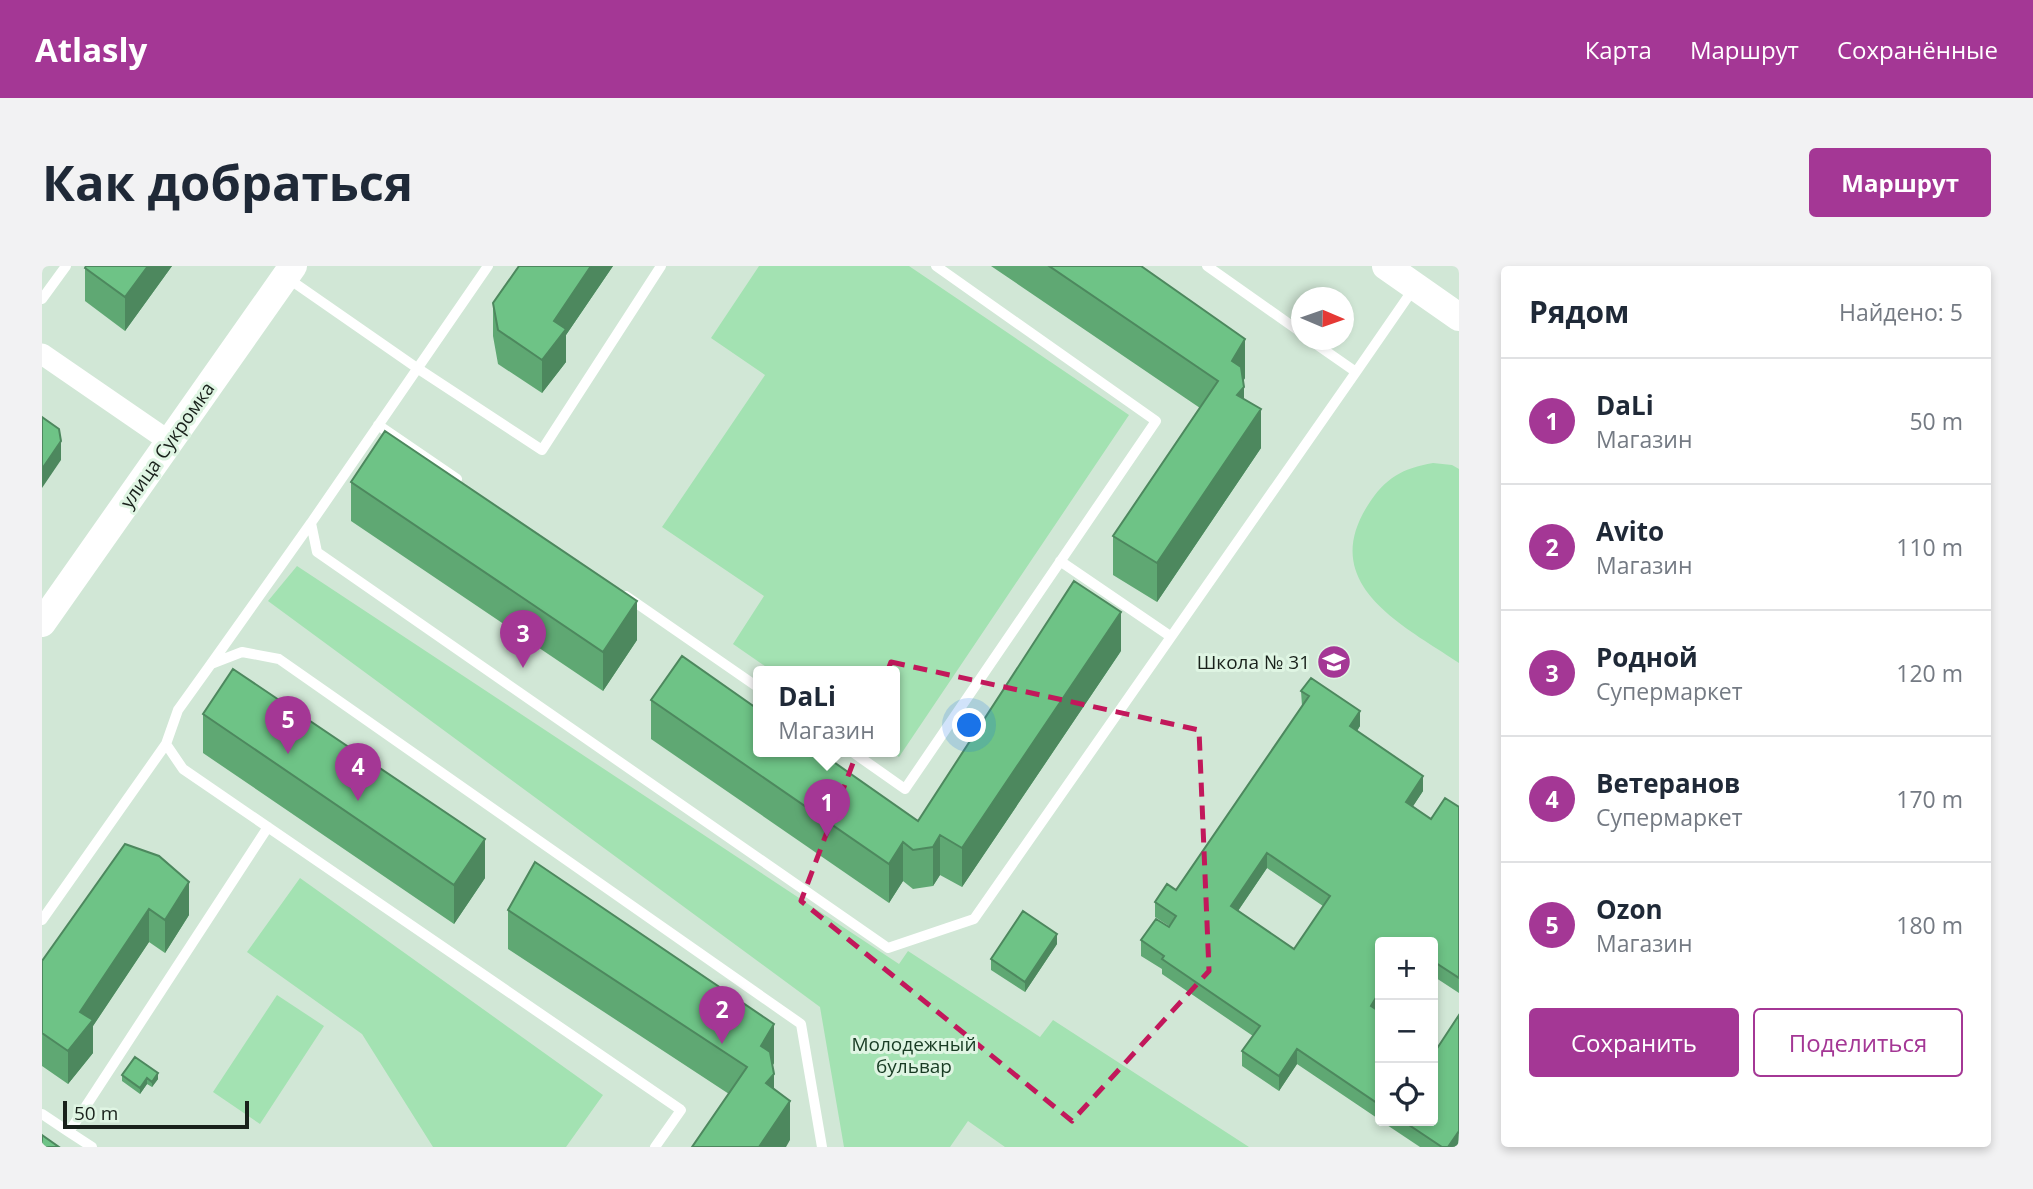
<!DOCTYPE html>
<html lang="ru">
<head>
<meta charset="utf-8">
<style>
  body { margin:0; font-family:"Open Sans",sans-serif; background:#f2f2f3; color:#1f2937 }
  .controls { position:absolute; right:21px; bottom:21px; display:grid; overflow:hidden; border-radius:7px; box-shadow:0 4px 10px #0003 }
  .controls button { width:63px; height:63px; display:grid; place-items:center; padding:0; border:0; border-bottom:2px solid #e0e1e3; background:#fff; color:#1f2937; font:35px sans-serif }
  .compass { position:absolute; left:1249px; top:21px; width:63px; height:63px; border-radius:50%; background:#fff; box-shadow:0 4px 10px #0003; rotate:92deg }
  .scale { position:absolute; left:21px; bottom:18px; width:186px; box-sizing:border-box; padding-left:7px; border:4px solid #19211b; border-top:0; font-size:19px; line-height:24px; white-space:nowrap; color:#19211b; -webkit-text-stroke:5px #dff5e3; paint-order:stroke }
  .you { position:absolute; left:928px; top:460px; width:24px; height:24px; margin:-18px; border:5px solid #fff; border-radius:50%; background:#1a73e8; box-shadow:0 0 0 10px #1a73e833 }
  .badge { display:grid; place-items:center; width:46px; height:46px; border-radius:50%; background:#a43795; color:#fff; font-size:23px; font-weight:700 }
  .pin { position:absolute; translate:-50% -58px; filter:drop-shadow(0 2px 4px #0008) }
  .pin::after { content:''; position:absolute; top:37px; width:24px; height:21px; background:inherit; clip-path:polygon(0 0,100% 0,50% 100%) }
  .popup { position:absolute; left:711px; top:400px; width:147px; height:91px; box-sizing:border-box; display:grid; place-content:center; border-radius:7px; background:#fff; filter:drop-shadow(0 2px 5px #0005); font-size:23px; white-space:nowrap; color:#747a83 }
  .popup b { font-size:26px; color:#1f2937 }
  .popup::after { content:''; position:absolute; left:50%; top:100%; margin-left:-14px; border:14px solid transparent; border-top-color:#fff }
  .list { margin:0; padding:0; list-style:none }
  h2 { display:flex; justify-content:space-between; align-items:center; height:91px; margin:0; padding:0 28px; font-size:30px }
  h2 small { font-size:23px; font-weight:400; color:#747a83 }
  .list li { display:grid; grid-template-columns:46px 1fr auto; gap:21px; align-items:center; box-sizing:border-box; height:126px; padding:0 28px; border-top:2px solid #e0e1e3 }
  .list b { display:block; font-size:26px; white-space:nowrap }
  .list p { margin:0; font-size:23px; white-space:nowrap; color:#747a83 }
  .list em { font-size:23px; font-style:normal; color:#747a83 }
  .actions { display:flex; gap:14px; padding:21px 28px }
  .actions a { flex:1; padding:16px 0; border:2px solid #a43795; border-radius:7px; text-align:center; font-size:24px; color:#a43795 }
  .actions .main { background:#a43795; color:#fff }
  .icon { flex:none; width:38px; height:38px; fill:none; stroke:currentColor; stroke-width:2; stroke-linecap:round; stroke-linejoin:round }
  .map { position:relative; flex:none; width:1417px; height:881px; overflow:hidden; border-radius:7px }
  header { display:flex; align-items:center; gap:42px; box-sizing:border-box; height:98px; padding:0 35px; background:#a43795; color:#fff }
  header strong { font-size:33px }
  nav { display:flex; gap:38px; margin-inline-start:auto; font-size:24px }
  .intro { display:flex; align-items:center; justify-content:space-between; box-sizing:border-box; height:168px; padding:0 42px }
  h1 { margin:0; font-size:49px }
  .button { padding:18px 32px; border-radius:7px; background:#a43795; color:#fff; font-size:24px; font-weight:700 }
  main { display:flex; gap:42px; padding:0 42px }
  aside { flex:1; background:#fff; border-radius:7px; box-shadow:0 4px 10px #0003 }
  .map>svg:first-child { display:block }
  .green { fill:#a3e2b2 }
  .lines { fill:none; stroke-linecap:round; stroke-linejoin:round }
  .lane { stroke:#fff; stroke-width:10 }
  .street { stroke:#fff; stroke-width:21 }
  .secondary { stroke:#fff; stroke-width:28 }
  .wall { fill:#5fa873; fill-rule:evenodd }
  .shaded-wall { fill:#4d885e }
  .building { fill:#6ec386; stroke:#4d885e; stroke-width:2; fill-rule:evenodd }
  .marked { fill:none; stroke:#c2185b; stroke-width:5; stroke-dasharray:14 9; stroke-linejoin:round }
  .labels { text-anchor:middle; stroke-width:6; stroke-linejoin:round; paint-order:stroke }
  .street-label { font-size:19px; fill:#19211b; stroke:#dff5e3 }
  .poi-label { font-size:19px; fill:#19211b; stroke:#dff5e3; text-anchor:end }
  .park-label { font-size:19px; fill:#183b23; stroke:#dff5e3 }
</style>
</head>
<body>
<header>
<strong>Atlasly</strong>
<nav><a>Карта</a><a>Маршрут</a><a>Сохранённые</a></nav>
</header>
<div class="intro"><h1>Как добраться</h1><a class="button">Маршрут</a></div>
<main>
<div class="map">
<svg width="1417" height="881" viewBox="0 0 1417 881">
  <rect width="100%" height="100%" fill="#d1e7d6"/>
  <!-- green -->
  <path class="green" d="M717,0H867L1087,149L857,491L848,485H853V405H730L691,378L722,330L620,261L723,109L669,72Z
    M1391,197L1410,199L1417,203V397C1362,360 1275,319 1326,239C1343,212 1361,202 1391,197Z
    M255,300L857,698L866,685L998,771L1011,754L1207,881H963L926,855L908,881H802L778,741L226,335Z
    M258,612L561,829L524,881H391L320,768L205,686Z
    M235,729L282,760L218,858L171,826Z"/>
  <g class="lines">
    <!-- lane -->
    <path class="lane" d="M446,0L269,257L275,286L846,682L932,653L1314,106L1268,74
      M1165,0L1260,67
      M244,11L375,102L500,184L619,0
      M0,33L24,0
      M1314,106L1372,22
      M336,159L415,213
      M1018,295L1128,370
      M584,330L717,422
      M169,398L269,257
      M809,485L863,523L1114,155L894,0
      M0,654L124,478
      M0,848L27,866L226,561
      M27,866L50,881
      M613,881L639,844L141,503L124,478L136,444L169,398L200,386L237,393L759,758L780,881"/>
    <!-- street -->
    <path class="street" d="M0,88L128,176"/>
    <!-- secondary -->
    <path class="secondary" d="M1344,0L1417,51
      M0,357L251,0"/>
  </g>
  <!-- wall -->
  <path class="wall" d="M130,0L83,65L43,35V2Z
    M477,0H571L524,69V96L500,127L456,98L451,70V37Z
    M949,0H1099L1203,112L1201,115L1202,133L1219,182L1115,336L1071,309V270L1158,142Z
    M309,216L595,374L561,425L309,255Z
    M1079,385L920,621L898,609L891,620L871,623L861,615L847,637L609,473V434L876,555Z
    M1259,425L1318,460L1315,465L1381,525L1371,540L1389,553L1417,541V727L1391,710V676H1338V741L1336,744L1338,746V854L1255,798L1237,825L1200,800V785L1211,770L1120,708V703L1099,690V674L1127,660L1113,651V636L1134,624L1260,440ZM1225,602L1281,640L1252,683L1196,645Z
    M161,448L443,612L412,658L161,487Z
    M83,578L147,649L123,687L107,676L51,760V787L26,818L0,800V695Z
    M466,644L732,797L731,799L732,823L748,874L687,828L466,683Z
    M1015,678L983,726L949,704V693Z
    M80,809L116,813L110,821L105,818L98,828L80,815Z
    M1339,855H1391L1417,880L1416,881H1378Z"/>
  <!-- shaded-wall -->
  <path class="shaded-wall" d="M106,0H130L83,65V31Z
    M549,0H571L524,69V96L500,127V94L512,55Z
    M1203,73V112L1190,134V95Z
    M1202,121V160L1195,129Z
    M1219,143V182L1115,336V297Z
    M19,175V194L0,222V203Z
    M595,335V374L561,425V386Z
    M1079,346V385L920,621V582Z
    M1318,445V460L1308,475V460Z
    M1381,510V525L1364,551V536Z
    M898,569V609L891,620V581Z
    M443,573V612L412,658V619Z
    M861,576V615L847,637V598Z
    M1225,587V602L1189,655V640Z
    M147,616V649L123,687V654Z
    M107,643V676L51,760V787L26,818V785L38,746Z
    M1015,668V678L983,726V716Z
    M1338,725V741L1329,755V740Z
    M732,758V797L719,820V780Z
    M1255,783V798L1237,825V810Z
    M116,807V813L110,821V816Z
    M732,808V847L724,817Z
    M105,812V818L98,828V822Z
    M748,835V874L744,881H717Z
    M1417,865L1416,881H1406Z"/>
  <!-- building -->
  <path class="building" d="M44,0H106L83,31L43,2Z
    M477,0H549L512,55L524,63L500,94L456,64L451,37Z
    M1007,0H1099L1203,73L1190,95L1199,101L1202,121L1195,129L1219,143L1115,297L1071,270L1176,115Z
    M0,151L17,163L19,175L0,203Z
    M343,165L595,335L561,386L309,216Z
    M1032,315L1079,346L920,582L898,569L891,581L871,584L861,576L847,598L609,434L640,390L717,444V485H776L876,555Z
    M191,403L443,573L412,619L161,448Z
    M1269,412L1318,445L1308,460L1381,510L1364,536L1389,553L1403,532L1417,541V712L1391,695V676H1338V725L1329,740L1338,746V839L1255,783L1237,810L1200,785L1218,760L1120,693L1122,690L1099,674L1114,653L1127,661L1134,650L1113,636L1125,618L1134,624L1267,430L1259,425ZM1225,587L1288,630L1252,683L1189,640Z
    M83,578L117,590L147,616L123,654L107,643L38,746L51,754L26,785L0,767V695Z
    M493,596L732,758L719,780L728,786L732,808L724,817L748,835L717,881H650L705,801L466,644Z
    M981,645L1015,668L983,716L949,693Z
    M1417,749V865L1406,881H1400L1361,855H1391V781L1394,784Z
    M93,791L116,807L110,816L105,812L98,822L80,809Z
    M0,869L17,881H0Z"/>
  <!-- marked area -->
  <path class="marked" d="M849,396L1157,464L1167,705L1030,855L759,635Z"/>
  <!-- icons -->
  <defs>
    <g id="school-disc" transform="scale(1.75)"><circle r="9.5" fill="#a43795" stroke="#dff5e3"/><path d="M0-5L7-2L0 1L-7-2ZM-4 1L0 2.5L4 1V4Q0 6-4 4Z" fill="#fff"/></g>
  </defs>
  <g fill-rule="evenodd">
    <use href="#school-disc" x="1292" y="396"/>
  </g>
  <g class="labels">
    <!-- street labels -->
    <g class="street-label">
      <text transform="translate(125 179) rotate(-55)" y="7">улица Сукромка</text>
    </g>
    <!-- poi labels -->
    <g class="poi-label">
      <text x="1268" y="403">Школа № 31</text>
    </g>
    <!-- park labels -->
    <g class="park-label">
      <text x="872" y="785">Молодежный<tspan x="872" dy="22">бульвар</tspan></text>
    </g>
  </g>
</svg>
<div class="controls">
<button>+</button>
<button>−</button>
<button><svg class="icon" aria-label="locate" viewBox="0 0 24 24"><circle cx="12" cy="12" r="6"/><path d="M12 2v4M12 18v4M2 12h4M18 12h4"/></svg></button>
</div>
<svg class="compass" viewBox="-18 -18 36 36"><path d="M0-13l5 13h-10z" fill="#e53935"/><path d="M0 13l5-13h-10z" fill="#747a83"/></svg>
<div class="scale">50 m</div>
<div class="you"></div>
<div class="pin badge" style="left:785px;top:571px">1</div>
<div class="popup"><b>DaLi</b>Магазин</div>
<div class="pin badge" style="left:680px;top:778px">2</div>
<div class="pin badge" style="left:481px;top:402px">3</div>
<div class="pin badge" style="left:316px;top:535px">4</div>
<div class="pin badge" style="left:246px;top:488px">5</div>
</div>
<aside>
<h2>Рядом<small>Найдено: 5</small></h2>
<ul class="list">
<li><span class="badge">1</span><div><b>DaLi</b><p>Магазин</p></div><em>50 m</em></li>
<li><span class="badge">2</span><div><b>Avito</b><p>Магазин</p></div><em>110 m</em></li>
<li><span class="badge">3</span><div><b>Родной</b><p>Супермаркет</p></div><em>120 m</em></li>
<li><span class="badge">4</span><div><b>Ветеранов</b><p>Супермаркет</p></div><em>170 m</em></li>
<li><span class="badge">5</span><div><b>Ozon</b><p>Магазин</p></div><em>180 m</em></li>
</ul>
<div class="actions"><a class="main">Сохранить</a><a>Поделиться</a></div>
</aside>
</main>
</body>
</html>
